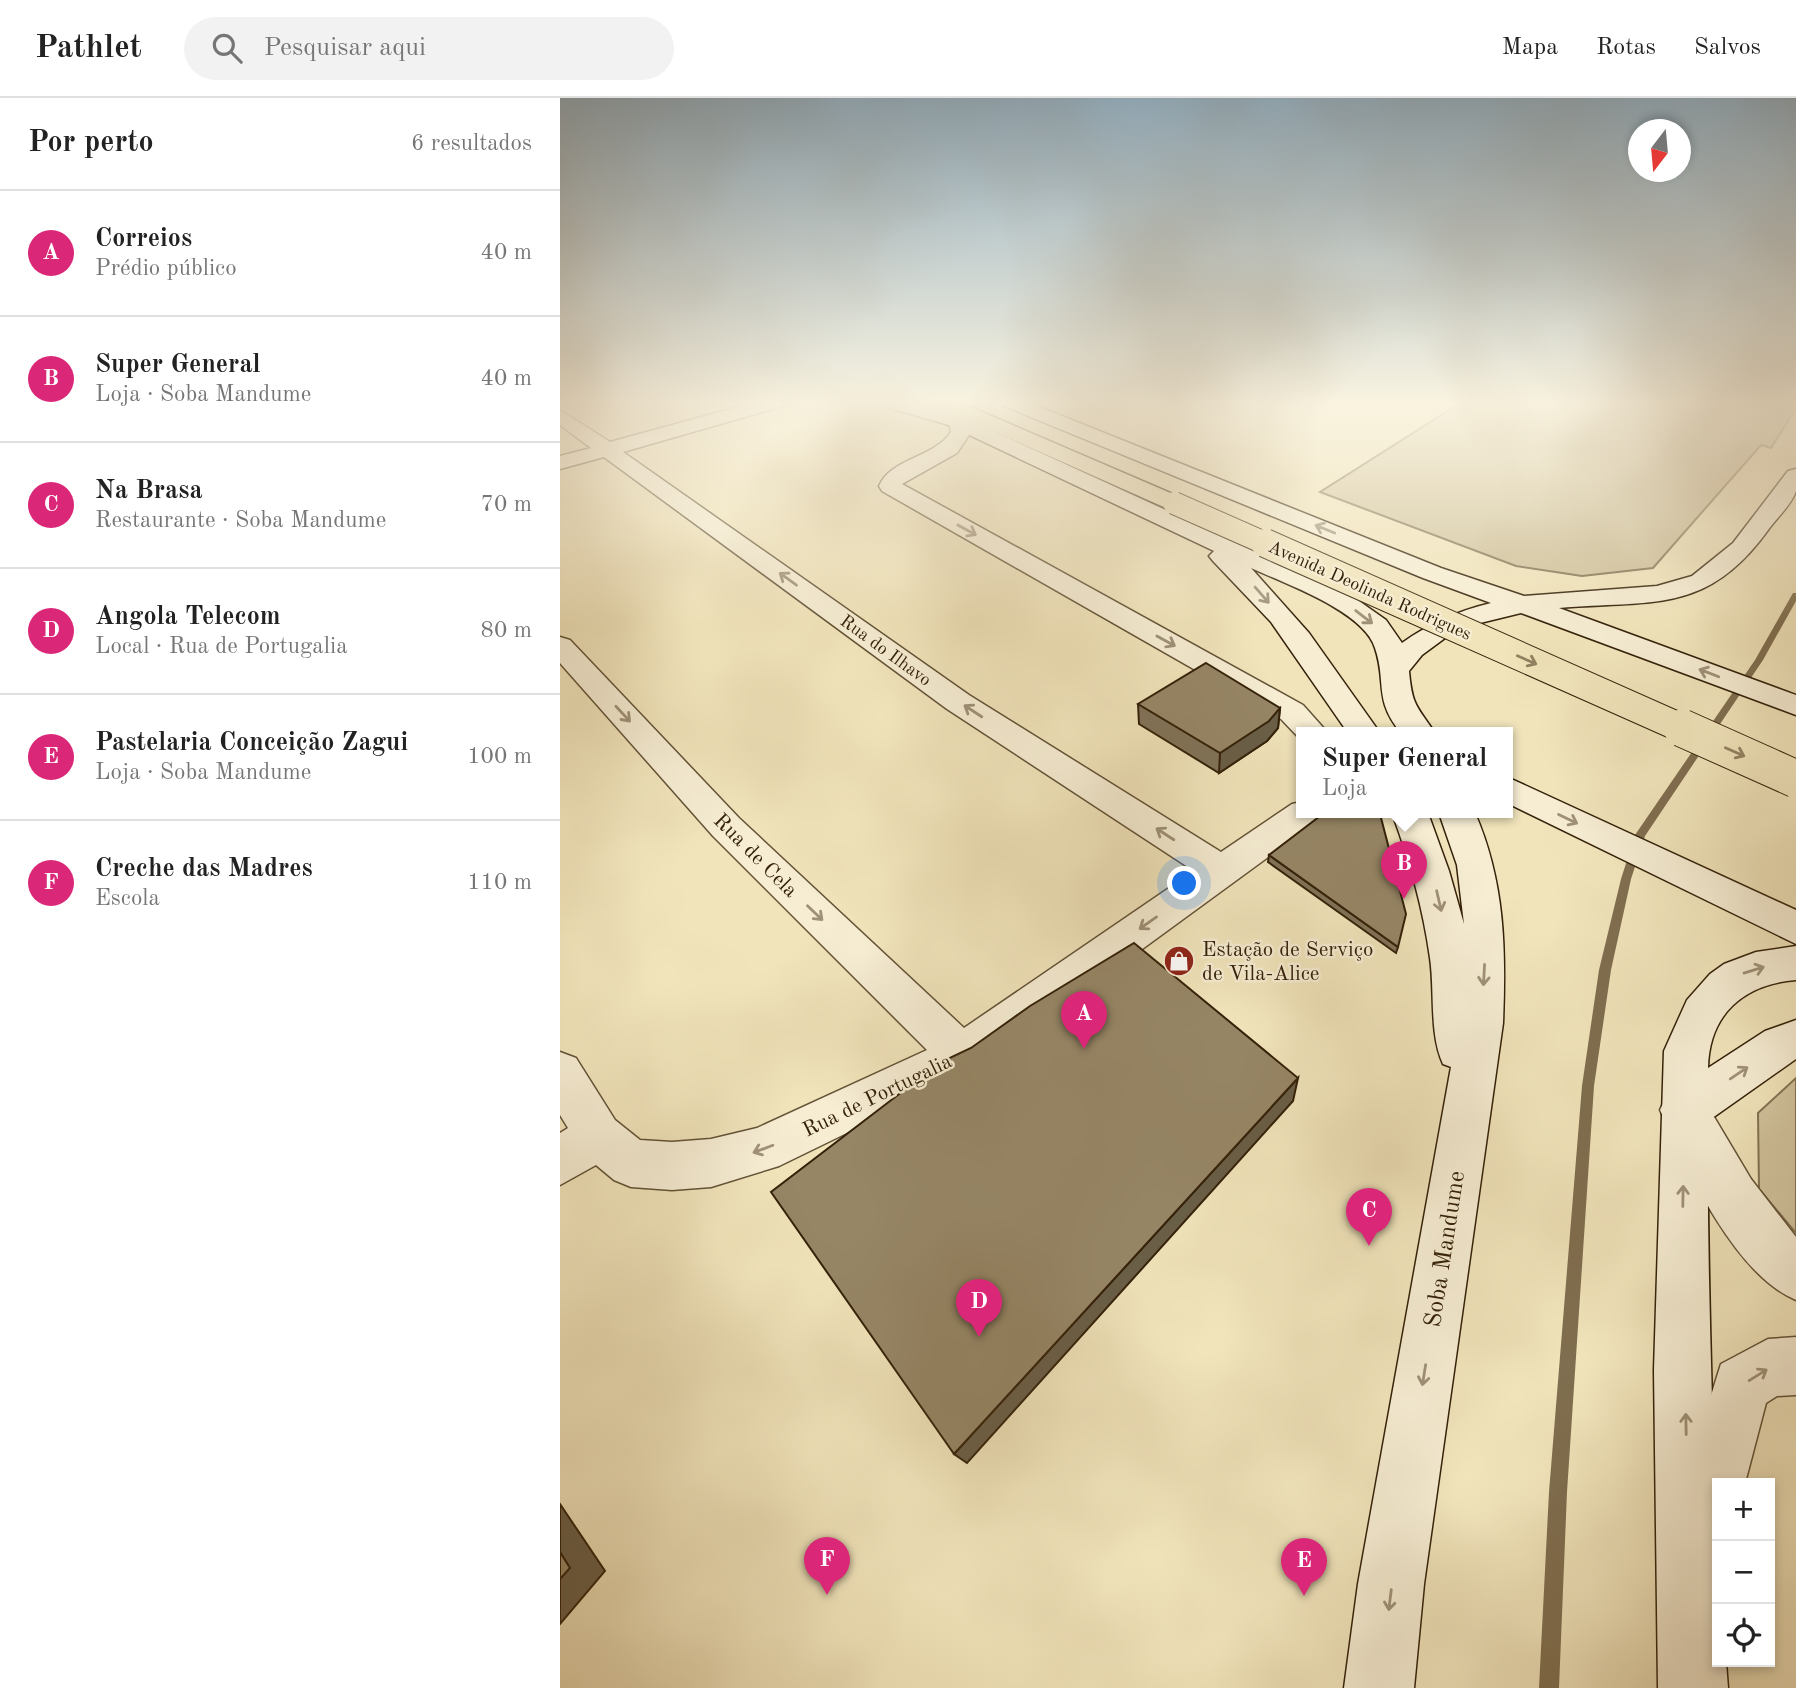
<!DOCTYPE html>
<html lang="pt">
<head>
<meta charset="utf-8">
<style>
  body { margin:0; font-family:"Old Standard TT",serif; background:#f2f2f2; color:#222 }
  .controls { position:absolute; right:21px; bottom:21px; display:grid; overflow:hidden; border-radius:0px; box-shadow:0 4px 10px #0003 }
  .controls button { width:63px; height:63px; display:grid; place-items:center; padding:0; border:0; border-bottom:2px solid #e0e0e0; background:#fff; color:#222; font:35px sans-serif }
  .compass { position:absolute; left:1068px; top:21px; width:63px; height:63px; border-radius:50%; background:#fff; box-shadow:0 4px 10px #0003; rotate:196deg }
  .you { position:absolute; left:625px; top:786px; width:24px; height:24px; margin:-18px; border:5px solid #fff; border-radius:50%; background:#1a73e8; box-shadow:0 0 0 10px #1a73e833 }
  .badge { display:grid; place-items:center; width:46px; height:46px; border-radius:50%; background:#db2777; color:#fff; font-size:23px; font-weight:700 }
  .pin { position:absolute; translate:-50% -58px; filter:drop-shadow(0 2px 4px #0008) }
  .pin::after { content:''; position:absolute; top:37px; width:24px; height:21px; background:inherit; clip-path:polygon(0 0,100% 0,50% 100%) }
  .popup { position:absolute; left:736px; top:629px; width:217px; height:91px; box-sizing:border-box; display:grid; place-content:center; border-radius:0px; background:#fff; filter:drop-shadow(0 2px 5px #0005); font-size:23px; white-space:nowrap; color:#767676 }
  .popup b { font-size:26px; color:#222 }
  .popup::after { content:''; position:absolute; left:50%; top:100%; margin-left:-14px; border:14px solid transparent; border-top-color:#fff }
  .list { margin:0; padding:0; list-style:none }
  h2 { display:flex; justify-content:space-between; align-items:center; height:91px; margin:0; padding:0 28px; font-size:30px }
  h2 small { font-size:23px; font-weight:400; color:#767676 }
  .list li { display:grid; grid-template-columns:46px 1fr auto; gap:21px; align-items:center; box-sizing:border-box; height:126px; padding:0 28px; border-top:2px solid #e0e0e0 }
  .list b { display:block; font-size:26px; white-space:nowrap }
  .list p { margin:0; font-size:23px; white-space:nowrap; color:#767676 }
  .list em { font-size:23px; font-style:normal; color:#767676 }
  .icon { flex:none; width:38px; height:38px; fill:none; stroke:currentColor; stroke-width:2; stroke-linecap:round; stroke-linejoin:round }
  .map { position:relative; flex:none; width:1236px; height:1590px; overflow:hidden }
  header { display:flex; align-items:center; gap:42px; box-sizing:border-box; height:98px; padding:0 35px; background:#fff; border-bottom:2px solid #e0e0e0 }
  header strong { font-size:33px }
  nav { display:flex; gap:38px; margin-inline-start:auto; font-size:24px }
  .search { width:490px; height:63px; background:#f2f2f2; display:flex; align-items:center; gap:18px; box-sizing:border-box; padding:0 24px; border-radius:38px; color:#767676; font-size:26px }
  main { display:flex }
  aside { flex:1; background:#fff }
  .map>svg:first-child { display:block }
  .green { fill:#d1c39d; stroke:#827253; stroke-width:2 }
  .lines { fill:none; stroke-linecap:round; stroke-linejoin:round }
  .stream { fill:#7f6e4f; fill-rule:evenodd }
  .minor-casing { stroke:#635236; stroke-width:3 }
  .tertiary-casing { stroke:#635236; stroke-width:3 }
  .secondary-casing { stroke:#342109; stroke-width:3 }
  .trunk-casing { stroke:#342109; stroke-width:3 }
  .minor { fill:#f6edd3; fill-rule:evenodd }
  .tertiary { fill:#f6edd3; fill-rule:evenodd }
  .secondary { fill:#f6edd3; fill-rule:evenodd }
  .trunk { fill:#f1e4bb; fill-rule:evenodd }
  .trunk-bridge-far2-casing { stroke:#342109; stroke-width:24; stroke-linecap:butt }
  .trunk-bridge-far1-casing { stroke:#342109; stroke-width:30; stroke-linecap:butt }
  .trunk-bridge-casing { stroke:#342109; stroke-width:39; stroke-linecap:butt }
  .trunk-bridge-far2 { stroke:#f1e4bb; stroke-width:22 }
  .trunk-bridge-far1 { stroke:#f1e4bb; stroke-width:28 }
  .trunk-bridge { stroke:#f1e4bb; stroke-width:37 }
  .wall { fill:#817358; stroke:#342109; stroke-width:2 }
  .shaded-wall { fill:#695e47; stroke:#342109; stroke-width:2 }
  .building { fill:#968666; stroke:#342109; stroke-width:2 }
  .oneway { stroke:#9f9178 }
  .oneway2 { stroke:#928262 }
  .labels { text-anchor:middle; stroke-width:5; stroke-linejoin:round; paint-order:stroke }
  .far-street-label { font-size:18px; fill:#342109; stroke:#f6edd3 }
  .street-label { font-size:21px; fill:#342109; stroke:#f6edd3 }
  .poi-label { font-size:21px; fill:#342109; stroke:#f6edd3; text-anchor:start }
  .near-street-label { font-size:24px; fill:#342109; stroke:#f6edd3 }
</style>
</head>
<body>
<header>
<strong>Pathlet</strong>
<div class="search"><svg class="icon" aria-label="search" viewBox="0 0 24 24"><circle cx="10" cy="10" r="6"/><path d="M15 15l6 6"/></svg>Pesquisar aqui</div>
<nav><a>Mapa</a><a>Rotas</a><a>Salvos</a></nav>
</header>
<main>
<aside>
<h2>Por perto<small>6 resultados</small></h2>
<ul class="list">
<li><span class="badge">A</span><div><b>Correios</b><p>Prédio público</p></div><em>40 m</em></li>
<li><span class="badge">B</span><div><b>Super General</b><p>Loja · Soba Mandume</p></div><em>40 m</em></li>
<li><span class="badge">C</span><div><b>Na Brasa</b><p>Restaurante · Soba Mandume</p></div><em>70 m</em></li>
<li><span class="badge">D</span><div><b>Angola Telecom</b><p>Local · Rua de Portugalia</p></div><em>80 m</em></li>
<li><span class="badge">E</span><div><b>Pastelaria Conceição Zagui</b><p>Loja · Soba Mandume</p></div><em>100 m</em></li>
<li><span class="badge">F</span><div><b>Creche das Madres</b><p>Escola</p></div><em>110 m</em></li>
</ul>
</aside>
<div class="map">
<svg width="1236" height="1590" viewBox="0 0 1236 1590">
  <rect width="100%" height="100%" fill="#f1e4bb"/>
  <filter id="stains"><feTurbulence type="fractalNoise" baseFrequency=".00286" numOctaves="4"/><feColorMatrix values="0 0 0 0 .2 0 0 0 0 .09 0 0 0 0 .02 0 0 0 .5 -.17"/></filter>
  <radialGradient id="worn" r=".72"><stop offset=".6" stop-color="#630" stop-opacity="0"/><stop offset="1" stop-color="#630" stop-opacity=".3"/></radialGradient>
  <!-- green -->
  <path class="green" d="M902,304H1236V310L1211,350L1201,347L1093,470L1022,478L956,468L760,394Z
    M1236,980V1135L1199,1091L1198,1015Z"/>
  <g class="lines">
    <!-- stream -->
    <path class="stream" d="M1233,495H1236V503L1203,562L1085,738L1071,781L1051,872L1034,988L1007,1394L999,1590H979L989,1394L1022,988L1039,872L1061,781L1075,737L1195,562Z"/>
    <!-- minor casing -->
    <g class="minor-casing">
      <path id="minor" d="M196,304H225L223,308L63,354L409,597L661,754L732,706L741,704V715H762L756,724L418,971L219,1068L151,1089L112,1092L71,1089L54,1082L36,1067L0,1087V1035L8,1030L0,1017V954L16,960L55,1022L80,1042L112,1044L151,1041L197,1030L367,952L153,738L0,565V539L10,542L179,720L404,930L634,773L387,611L44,359L0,371V358L31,350L0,327V312L50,344Z
        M399,318L406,320L411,334L397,355L342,386L743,607L768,635H741V642L721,621L322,393L319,388C331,360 374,360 391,334L389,324Z"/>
    </g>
    <!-- tertiary casing -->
    <g class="tertiary-casing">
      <path id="tertiary" d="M321,304H350L406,320L409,324L399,330L323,308Z
        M1124,990L1141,997L1191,1081L1236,1139V1202C1174,1176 1127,1071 1100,1012L1107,997Z
        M1236,1239V1297L1217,1298L1206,1305L1185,1385H1157V1458L1140,1465L1117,1456L1108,1433L1161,1266L1208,1241Z"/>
    </g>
    <!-- secondary casing -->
    <g class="secondary-casing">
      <path id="secondary" d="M346,304H370L789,496L826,522L842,545C870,525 898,513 931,505L863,480L444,308L442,304H467L881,470L964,498L1097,488L1132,478L1173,445L1228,373L1236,371C1236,378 1236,387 1236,393C1232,406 1216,421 1208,432C1147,517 1092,502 999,510L1236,597V617L961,515L912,527L885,540L862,557L849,573C852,608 857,608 875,635H841C813,601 827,585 815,550C804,513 723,485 691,470L749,535L820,635H788L711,524L653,463L649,458L654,453L348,308Z
        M947,679L1236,812V846L947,705Z
        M832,715H868L889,773L904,826L897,767L879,715H915C945,784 946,851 943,925L864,1486L854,1590H784L798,1486L891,969L883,966C869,936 875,894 870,860C863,810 850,763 832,715Z
        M1236,848V882C1184,886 1149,916 1148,970L1205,933L1236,922V961L1148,1023C1146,1203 1157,1383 1157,1564H1166L1168,1590H1098L1094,1272L1104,953L1127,902L1150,876L1164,866L1196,854Z"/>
    </g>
    <!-- trunk casing -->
    <g class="trunk-casing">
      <path id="trunk" d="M375,304H399L622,400L625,405L622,410H606L377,308Z"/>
    </g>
    <!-- minor -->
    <use href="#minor" class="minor"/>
    <!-- tertiary -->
    <use href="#tertiary" class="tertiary"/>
    <!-- secondary -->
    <use href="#secondary" class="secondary"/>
    <!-- trunk -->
    <use href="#trunk" class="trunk"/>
    <!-- trunk-bridge-far2 casing -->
    <g class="trunk-bridge-far2-casing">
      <path id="trunk-bridge-far2" d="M614,405L709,447"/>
    </g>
    <!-- trunk-bridge-far1 casing -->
    <g class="trunk-bridge-far1-casing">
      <path id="trunk-bridge-far1" d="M705,445L1126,632"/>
    </g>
    <!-- trunk-bridge casing -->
    <g class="trunk-bridge-casing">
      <path id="trunk-bridge" d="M1122,630L1236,681"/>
    </g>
    <!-- trunk-bridge-far2 -->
    <use href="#trunk-bridge-far2" class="trunk-bridge-far2"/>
    <!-- trunk-bridge-far1 -->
    <use href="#trunk-bridge-far1" class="trunk-bridge-far1"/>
    <!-- trunk-bridge -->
    <use href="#trunk-bridge" class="trunk-bridge"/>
  </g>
  <!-- wall -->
  <path class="wall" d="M578,606L720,610L718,630L707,643L659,675L579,626Z
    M709,757L838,849L836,855L708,764Z"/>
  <!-- shaded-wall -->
  <path class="shaded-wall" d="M720,610L718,630L707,643L659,675L660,655Z
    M738,980L733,1003L407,1365L394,1356Z
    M0,1406L45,1473L0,1526Z"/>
  <!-- building -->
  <path class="building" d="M646,565L720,610L709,623L660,655L578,606Z
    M764,715L820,716L846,816L838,849L709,757Z
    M574,845L738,980L394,1356L211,1094L381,964L411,950L470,908Z
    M0,1454L10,1470L0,1481Z"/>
  <!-- one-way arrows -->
  <defs><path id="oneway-shaft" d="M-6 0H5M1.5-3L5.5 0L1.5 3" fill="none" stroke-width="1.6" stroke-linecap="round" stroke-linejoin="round" transform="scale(1.75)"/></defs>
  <g class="oneway">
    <use href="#oneway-shaft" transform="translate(765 431) rotate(-158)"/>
    <use href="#oneway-shaft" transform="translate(407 432) rotate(29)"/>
    <use href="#oneway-shaft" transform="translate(228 481) rotate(-144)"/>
    <use href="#oneway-shaft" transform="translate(702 497) rotate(49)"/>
    <use href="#oneway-shaft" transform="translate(804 519) rotate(38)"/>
    <use href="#oneway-shaft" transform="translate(606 543) rotate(29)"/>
    <use href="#oneway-shaft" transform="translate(1149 575) rotate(-159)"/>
    <use href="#oneway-shaft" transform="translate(413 613) rotate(-147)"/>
    <use href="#oneway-shaft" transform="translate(63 616) rotate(47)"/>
    <use href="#oneway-shaft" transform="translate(1008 721) rotate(26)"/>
    <use href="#oneway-shaft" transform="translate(605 736) rotate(-147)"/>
    <use href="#oneway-shaft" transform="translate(879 803) rotate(77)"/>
    <use href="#oneway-shaft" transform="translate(255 815) rotate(44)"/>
    <use href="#oneway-shaft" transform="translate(588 825) rotate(145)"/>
    <use href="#oneway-shaft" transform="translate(1194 872) rotate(-17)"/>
    <use href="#oneway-shaft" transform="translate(924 877) rotate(93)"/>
    <use href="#oneway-shaft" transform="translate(1179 975) rotate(-34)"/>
    <use href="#oneway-shaft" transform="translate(203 1051) rotate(159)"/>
    <use href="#oneway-shaft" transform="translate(1123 1098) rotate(-89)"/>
    <use href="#oneway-shaft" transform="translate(864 1277) rotate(99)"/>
    <use href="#oneway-shaft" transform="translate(1198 1277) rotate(-32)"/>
    <use href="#oneway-shaft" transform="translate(1126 1326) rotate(-91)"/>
    <use href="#oneway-shaft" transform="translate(830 1502) rotate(97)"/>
  </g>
  <g class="oneway2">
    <use href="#oneway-shaft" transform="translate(967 562) rotate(24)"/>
    <use href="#oneway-shaft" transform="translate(1175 654) rotate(24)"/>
  </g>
  <!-- sky -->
  <linearGradient id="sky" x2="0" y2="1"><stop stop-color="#92adbe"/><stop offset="0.58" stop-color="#f9f3e0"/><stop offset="1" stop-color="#f9f3e0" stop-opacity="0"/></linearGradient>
  <rect width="1236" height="526" fill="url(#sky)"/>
  <!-- icons -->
  <defs>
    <g id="shop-disc" transform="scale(1.575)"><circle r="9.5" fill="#8f2418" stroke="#f6edd3"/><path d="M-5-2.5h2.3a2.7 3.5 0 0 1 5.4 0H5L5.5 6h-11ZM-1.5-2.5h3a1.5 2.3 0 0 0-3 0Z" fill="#fff"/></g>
  </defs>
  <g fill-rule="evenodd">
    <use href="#shop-disc" x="619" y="863"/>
  </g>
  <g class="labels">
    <!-- far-street labels -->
    <g class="far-street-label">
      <text transform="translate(810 492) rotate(24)" y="6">Avenida Deolinda Rodrigues</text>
      <text transform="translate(326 552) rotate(36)" y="6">Rua do Ilhavo</text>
    </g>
    <!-- street labels -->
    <g class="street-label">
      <text transform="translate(196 757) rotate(45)" y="7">Rua de Cela</text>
      <text transform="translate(317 997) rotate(-26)" y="7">Rua de Portugalia</text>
    </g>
    <!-- poi labels -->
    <g class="poi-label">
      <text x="642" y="858">Estação de Serviço<tspan x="642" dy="24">de Vila-Alice</tspan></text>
    </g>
    <!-- near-street labels -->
    <g class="near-street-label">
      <text transform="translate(884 1151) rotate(-81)" y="8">Soba Mandume</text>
    </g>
  </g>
  <rect width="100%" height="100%" filter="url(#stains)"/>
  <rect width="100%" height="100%" fill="url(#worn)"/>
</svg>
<div class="controls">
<button>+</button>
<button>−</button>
<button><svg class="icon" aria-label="locate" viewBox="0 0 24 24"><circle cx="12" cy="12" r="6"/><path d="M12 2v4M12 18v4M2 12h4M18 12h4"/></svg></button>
</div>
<svg class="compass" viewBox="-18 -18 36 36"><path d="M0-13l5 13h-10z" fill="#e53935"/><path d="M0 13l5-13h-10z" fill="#767676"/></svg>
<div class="you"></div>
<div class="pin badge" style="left:524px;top:951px">A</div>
<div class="pin badge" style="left:844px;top:801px">B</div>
<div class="popup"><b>Super General</b>Loja</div>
<div class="pin badge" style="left:809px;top:1148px">C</div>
<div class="pin badge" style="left:419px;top:1239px">D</div>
<div class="pin badge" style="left:744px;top:1498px">E</div>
<div class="pin badge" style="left:267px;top:1497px">F</div>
</div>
</main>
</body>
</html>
